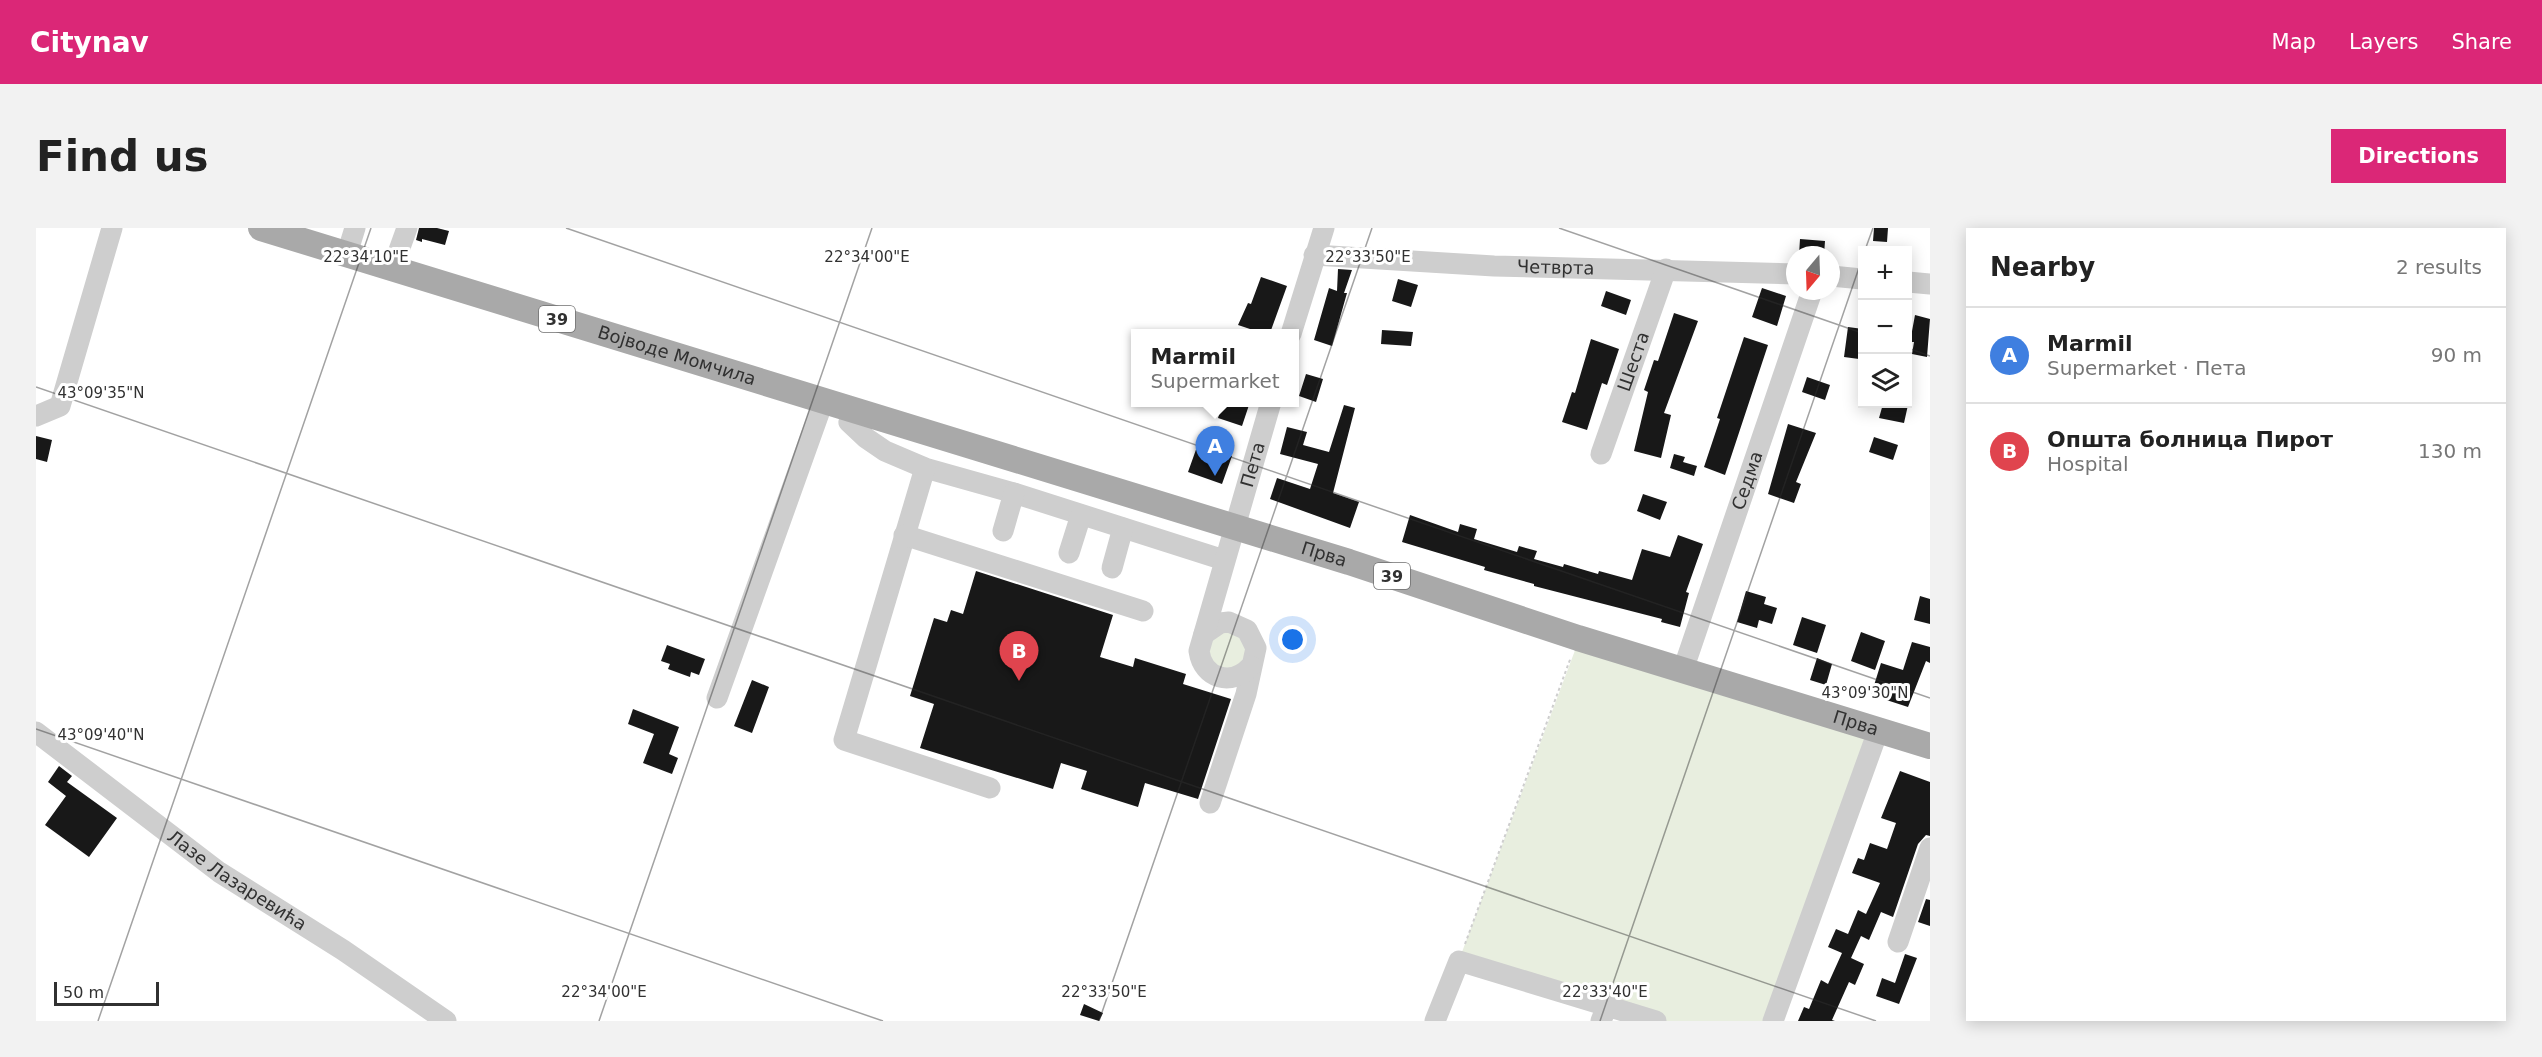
<!DOCTYPE html>
<html lang="en">
<head>
<meta charset="utf-8">
<style>
  body { margin:0; font-family:"DejaVu Sans",sans-serif; background:#f2f2f2; color:#222 }
  .controls { position:absolute; right:18px; top:18px; display:grid; overflow:hidden; border-radius:0px; box-shadow:0 3px 15px #0003 }
  .controls button { width:54px; height:54px; display:grid; place-items:center; padding:0; border:0; border-bottom:2px solid #e0e0e0; background:#fff; color:#222; font:30px sans-serif }
  .compass { position:absolute; left:1750px; top:18px; width:54px; height:54px; border-radius:50%; background:#fff; box-shadow:0 3px 15px #0003; rotate:199deg }
  .scale { position:absolute; left:18px; bottom:15px; width:105px; box-sizing:border-box; padding-left:6px; border:3px solid #313131; border-top:0; font-size:16px; line-height:21px; white-space:nowrap; color:#313131; -webkit-text-stroke:4px #fff; paint-order:stroke }
  .you { position:absolute; left:1257px; top:412px; width:21px; height:21px; margin:-15px; border:4px solid #fff; border-radius:50%; background:#1a73e8; box-shadow:0 0 0 9px #1a73e833 }
  .badge { display:grid; place-items:center; width:39px; height:39px; border-radius:50%; background:#db2777; color:#fff; font-size:20px; font-weight:700 }
  .pin { position:absolute; translate:-50% -50px; filter:drop-shadow(0 2px 3px #0008) }
  .pin::after { content:''; position:absolute; top:32px; width:21px; height:18px; background:inherit; clip-path:polygon(0 0,100% 0,50% 100%) }
  .popup { position:absolute; left:1095px; top:101px; width:168px; height:78px; box-sizing:border-box; display:grid; place-content:center; border-radius:0px; background:#fff; filter:drop-shadow(0 2px 4px #0005); font-size:20px; white-space:nowrap; color:#767676 }
  .popup b { font-size:22px; color:#222 }
  .popup::after { content:''; position:absolute; left:50%; top:100%; margin-left:-12px; border:12px solid transparent; border-top-color:#fff }
  .list { margin:0; padding:0; list-style:none }
  h2 { display:flex; justify-content:space-between; align-items:center; height:78px; margin:0; padding:0 24px; font-size:26px }
  h2 small { font-size:20px; font-weight:400; color:#767676 }
  .list li { display:grid; grid-template-columns:39px 1fr auto; gap:18px; align-items:center; box-sizing:border-box; height:96px; padding:0 24px; border-top:2px solid #e0e0e0 }
  .list b { display:block; font-size:22px; white-space:nowrap }
  .list p { margin:0; font-size:20px; white-space:nowrap; color:#767676 }
  .list em { font-size:20px; font-style:normal; color:#767676 }
  .icon { flex:none; width:33px; height:33px; fill:none; stroke:currentColor; stroke-width:2; stroke-linecap:round; stroke-linejoin:round }
  .map { position:relative; flex:none; width:1894px; height:793px; overflow:hidden; border-radius:0px }
  header { display:flex; align-items:center; gap:36px; box-sizing:border-box; height:84px; padding:0 30px; background:#db2777; color:#fff }
  header strong { font-size:28px }
  nav { display:flex; gap:33px; margin-inline-start:auto; font-size:21px }
  .intro { display:flex; align-items:center; justify-content:space-between; box-sizing:border-box; height:144px; padding:0 36px }
  h1 { margin:0; font-size:42px }
  .button { padding:15px 27px; border-radius:0px; background:#db2777; color:#fff; font-size:21px; font-weight:700 }
  main { display:flex; gap:36px; padding:0 36px }
  aside { flex:1; background:#fff; border-radius:0px; box-shadow:0 3px 15px #0003 }
  .map>svg:first-child { display:block }
  .green { fill:#e8eedf }
  .building { fill:#181818 }
  .lines { fill:none; stroke-linecap:round; stroke-linejoin:round }
  .path { stroke:#cecece; stroke-width:2; stroke-dasharray:3 3; stroke-linecap:butt }
  .minor { stroke:#cecece; stroke-width:21 }
  .major { stroke:#a9a9a9; stroke-width:26 }
  .ticks { fill:none; stroke:#313131; stroke-width:1.5; stroke-opacity:0.45 }
  .labels { text-anchor:middle; stroke-width:6; stroke-linejoin:round; paint-order:stroke }
  .shield { fill:#fff; stroke:#6f6f6f; stroke-width:1.5 }
  .shield-label { font-size:16px; font-weight:bold; fill:#313131 }
  .street-label { font-size:18px; fill:#313131; stroke:#fff }
  .ticks-label { font-size:15px; text-anchor:middle; fill:#313131; stroke:#fff; stroke-width:6; stroke-linejoin:round; paint-order:stroke }
</style>
</head>
<body>
<header>
<strong>Citynav</strong>
<nav><a>Map</a><a>Layers</a><a>Share</a></nav>
</header>
<div class="intro"><h1>Find us</h1><a class="button">Directions</a></div>
<main>
<div class="map">
<svg width="1894" height="793" viewBox="0 0 1894 793">
  <rect width="100%" height="100%" fill="#fff"/>
  <!-- green -->
  <path class="green" d="M1198,403L1213,422L1199,443L1176,436L1172,417L1179,406Z
    M1544,409L1842,498L1734,793H1609L1420,740Z"/>
  <!-- building -->
  <path class="building" d="M383,0H401L413,3L409,17L386,11V14L380,12Z
    M1838,0H1852L1851,14L1837,13Z
    M1764,11L1789,13L1788,27H1763Z
    M1302,41L1316,42L1308,65H1311L1296,118L1278,112L1293,60L1301,63Z
    M1225,49L1251,58L1234,105H1226L1202,97L1212,75L1215,76Z
    M1362,51L1382,57L1375,79L1356,73Z
    M1726,60L1750,68L1741,98L1716,89Z
    M1570,63L1595,72L1590,87L1565,78Z
    M1638,85L1662,93L1628,185L1635,187L1625,230L1598,223L1612,164L1608,162L1618,132L1622,133Z
    M1879,87L1894,91L1891,129L1876,126L1878,114H1874Z
    M1812,99L1827,101V127L1824,126L1823,131L1808,129Z
    M1346,102L1377,104L1375,118L1345,116Z
    M1708,109L1732,117L1689,247L1668,239L1684,191L1681,190Z
    M1555,111L1583,121L1571,157L1566,155L1551,202L1526,194L1536,164L1539,165Z
    M1270,146L1287,151L1280,174L1263,168Z
    M1771,149L1794,157L1789,172L1766,164Z
    M1187,174H1214L1206,198L1182,190Z
    M1847,176L1872,177L1868,195L1843,190Z
    M1308,177L1319,180L1297,265L1323,274L1314,300L1234,271L1241,250L1274,261L1282,236L1244,226L1251,199L1271,204L1267,217L1293,224Z
    M1752,196L1780,205L1760,254L1765,256L1758,275L1732,266Z
    M0,208L16,212L11,234L0,231Z
    M1838,209L1862,217L1857,232L1833,224Z
    M1162,216L1196,228L1186,256L1152,244Z
    M1638,226L1649,229L1647,234L1661,238L1658,248L1634,240Z
    M1607,266L1631,274L1624,292L1601,283Z
    M1374,287L1422,304L1424,296L1441,301L1438,311L1481,324L1483,318L1501,323L1498,331L1527,339L1528,336L1562,346L1563,343L1596,352L1606,321L1634,329L1642,307L1667,316L1650,364L1653,365L1644,399L1625,394L1626,391L1498,358V356L1448,342L1449,339L1366,314Z
    M940,343L1077,387L1064,429L1097,439L1099,430L1150,446L1147,456L1195,471L1162,571L1109,555L1102,579L1045,561L1051,543L1025,535L1017,561L884,520L898,476L874,468L898,390L911,394L915,382L927,386Z
    M1710,363L1730,369L1728,376L1741,380L1736,396L1723,392L1721,400L1701,394Z
    M1884,368L1894,371V396L1878,392Z
    M1766,389L1790,397L1781,425L1757,417Z
    M1825,404L1849,413L1839,442L1815,433Z
    M1876,414L1894,419V435L1890,433L1872,479L1835,467L1845,435L1867,442Z
    M631,417L669,431L663,447L655,444L654,449L632,441L634,436L625,433Z
    M1781,430L1796,436L1790,457L1774,452Z
    M716,452L733,459L716,505L698,498Z
    M597,481L643,499L633,526L642,530L636,546L607,535L618,506L592,496Z
    M23,538L36,548L31,554L81,590L53,629L9,597L30,568L12,554Z
    M1864,543L1894,554V608L1890,607L1882,616L1857,689L1845,684L1833,712L1825,708L1815,730L1828,736L1819,757L1813,754L1796,792L1799,793H1762L1768,779L1773,781L1785,752L1792,756L1806,725L1792,719L1800,701L1812,706L1822,682L1830,686L1844,655L1816,645L1822,630L1828,632L1834,615L1851,621L1860,595L1845,590Z
    M1890,671L1894,672V698L1882,694Z
    M1869,726L1881,730L1863,776L1840,768L1846,750L1859,755Z
    M1048,776L1067,785L1063,793L1044,787Z"/>
  <g class="lines">
    <!-- path -->
    <path class="path" d="M1429,716L1535,429"/>
    <!-- minor -->
    <g class="minor">
      <path d="M311,26L319,0"/>
      <path id="s1" d="M1278,27L1458,38L1759,46"/>
      <path d="M357,39L371,0"/>
      <path d="M1795,48L1826,51"/>
      <path d="M1872,54L1894,56"/>
      <path d="M1255,106L1288,0"/>
      <path d="M817,183L813,194L830,210L849,223L889,240L978,265L1188,332"/>
      <path d="M0,188L24,178L76,0"/>
      <path id="s2" d="M1565,226L1630,41"/>
      <path d="M889,240L808,512L954,560"/>
      <path d="M967,303L978,265"/>
      <path d="M868,307L1107,383"/>
      <path d="M1033,325L1045,287"/>
      <path d="M1076,340L1087,300"/>
      <path d="M1168,406L1184,395L1193,394L1211,402L1220,420L1210,466L1174,575"/>
      <path id="s3" d="M1215,438C1196,459 1167,451 1163,423L1235,174"/>
      <path id="s4" d="M1647,442L1776,63"/>
      <path d="M681,470L787,174"/>
      <path id="s5" d="M0,504L183,644L307,722L410,793"/>
      <path d="M1862,714L1894,620"/>
      <path d="M1399,793L1423,733L1571,778"/>
      <path d="M1565,793L1571,778L1620,793"/>
      <path d="M1737,793L1842,503"/>
    </g>
    <!-- major -->
    <path class="major" id="s6" d="M225,0L1313,334L1542,410L1894,518"/>
  </g>
  <!-- ticks -->
  <path class="ticks" d="M530,0L1894,470M1523,0L1826,105M1829,22L1837,0M1872,120L1894,128M0,159L1840,793M0,501L847,793M62,793L335,0M563,793L836,0M1063,793L1336,0M1564,793L1826,31"/>
  <g class="labels">
    <!-- shield labels -->
    <g class="shield">
      <rect x="503" y="78" width="36" height="26" rx="4.5"/>
      <rect x="1338" y="335" width="36" height="26" rx="4.5"/>
    </g>
    <g class="shield-label">
      <text x="521" y="97">39</text>
      <text x="1356" y="354">39</text>
    </g>
    <!-- street labels -->
    <g class="street-label">
      <text dy="6" stroke="none"><textPath href="#s1" startOffset="242">Четврта</textPath></text>
      <text dy="6" stroke="none"><textPath href="#s6" startOffset="435">Војводе Момчила</textPath></text>
      <text dy="6" stroke="none"><textPath href="#s2" startOffset="98">Шеста</textPath></text>
      <text dy="6" stroke="none"><textPath href="#s3" startOffset="264">Пета</textPath></text>
      <text dy="6" stroke="none"><textPath href="#s4" startOffset="200">Седма</textPath></text>
      <text dy="6" stroke="none"><textPath href="#s6" startOffset="1112">Прва</textPath></text>
      <text dy="6" stroke="none"><textPath href="#s6" startOffset="1670">Прва</textPath></text>
      <text dy="6" stroke="none"><textPath href="#s5" startOffset="250">Лазе Лазаревића</textPath></text>
    </g>
  </g>
  <g class="ticks-label">
    <text x="330" y="34">22°34'10"E</text>
    <text x="831" y="34">22°34'00"E</text>
    <text x="1332" y="34">22°33'50"E</text>
    <text x="65" y="170">43°09'35"N</text>
    <text x="1829" y="470">43°09'30"N</text>
    <text x="65" y="512">43°09'40"N</text>
    <text x="568" y="769">22°34'00"E</text>
    <text x="1068" y="769">22°33'50"E</text>
    <text x="1569" y="769">22°33'40"E</text>
  </g>
</svg>
<div class="controls">
<button>+</button>
<button>−</button>
<button><svg class="icon" aria-label="layers" viewBox="0 0 24 24"><path d="M12 4l9 5-9 5-9-5zM3 14l9 5 9-5"/></svg></button>
</div>
<svg class="compass" viewBox="-18 -18 36 36"><path d="M0-13l5 13h-10z" fill="#e53935"/><path d="M0 13l5-13h-10z" fill="#767676"/></svg>
<div class="scale">50 m</div>
<div class="you"></div>
<div class="pin badge" style="left:1179px;top:248px;background:#3f7fe0">A</div>
<div class="popup"><b>Marmil</b>Supermarket</div>
<div class="pin badge" style="left:983px;top:453px;background:#e0444e">B</div>
</div>
<aside>
<h2>Nearby<small>2 results</small></h2>
<ul class="list">
<li><span class="badge" style="background:#3f7fe0">A</span><div><b>Marmil</b><p>Supermarket · Пета</p></div><em>90 m</em></li>
<li><span class="badge" style="background:#e0444e">B</span><div><b>Општа болница Пирот</b><p>Hospital</p></div><em>130 m</em></li>
</ul>
</aside>
</main>
</body>
</html>
